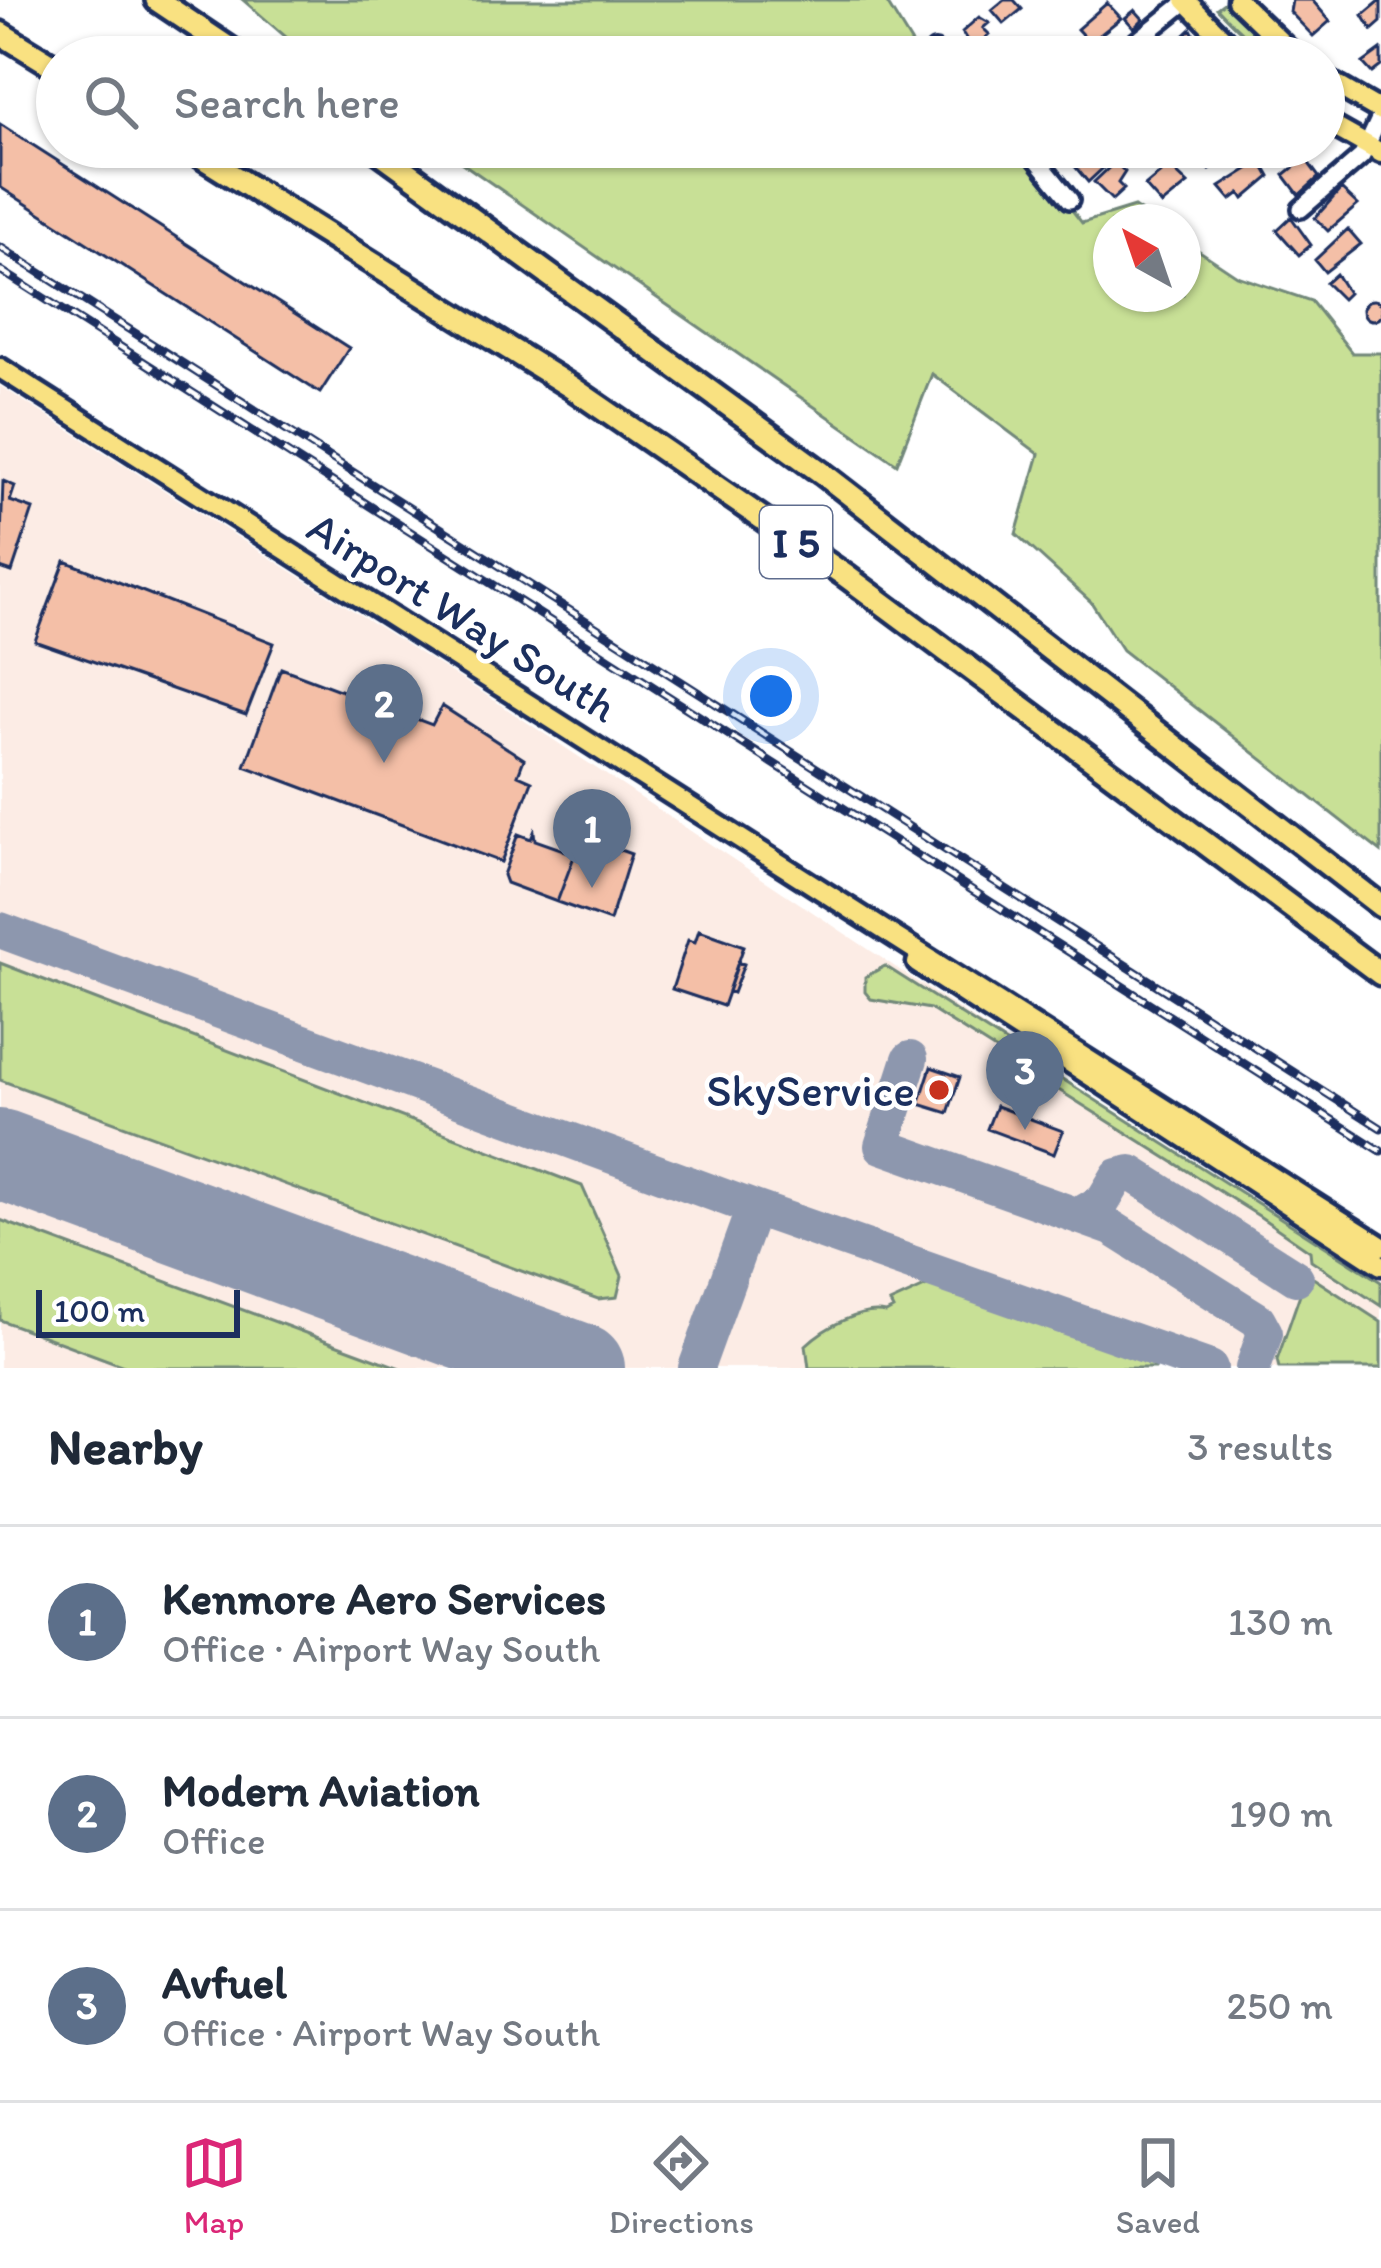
<!DOCTYPE html>
<html lang="en">
<head>
<meta charset="utf-8">
<style>
  body { margin:0; font-family:Itim,sans-serif; background:#f6f6f7; color:#1f2937 }
  .compass { position:absolute; left:1093px; top:204px; width:108px; height:108px; border-radius:50%; background:#fff; box-shadow:0 3px 9px #0004; rotate:320deg }
  .scale { position:absolute; left:36px; bottom:30px; width:204px; box-sizing:border-box; padding-left:12px; border:6px solid #1b2f5e; border-top:0; font-size:33px; line-height:42px; white-space:nowrap; color:#1b2f5e; -webkit-text-stroke:9px #fff; paint-order:stroke }
  .you { position:absolute; left:771px; top:696px; width:42px; height:42px; margin:-30px; border:9px solid #fff; border-radius:50%; background:#1a73e8; box-shadow:0 0 0 18px #1a73e833 }
  .badge { display:grid; place-items:center; width:78px; height:78px; border-radius:50%; background:#db2777; color:#fff; font-size:39px; font-weight:700 }
  .pin { position:absolute; translate:-50% -99px; filter:drop-shadow(0 3px 6px #0008) }
  .pin::after { content:''; position:absolute; top:63px; width:42px; height:36px; background:inherit; clip-path:polygon(0 0,100% 0,50% 100%) }
  .list { margin:0; padding:0; list-style:none }
  h2 { display:flex; justify-content:space-between; align-items:center; height:156px; margin:0; padding:0 48px; font-size:51px }
  h2 small { font-size:39px; font-weight:400; color:#747a83 }
  .list li { display:grid; grid-template-columns:78px 1fr auto; gap:36px; align-items:center; box-sizing:border-box; height:192px; padding:0 48px; border-top:3px solid #e0e1e3 }
  .list b { display:block; font-size:45px; white-space:nowrap }
  .list p { margin:0; font-size:39px; white-space:nowrap; color:#747a83 }
  .list em { font-size:39px; font-style:normal; color:#747a83 }
  .icon { flex:none; width:66px; height:66px; fill:none; stroke:currentColor; stroke-width:2; stroke-linecap:round; stroke-linejoin:round }
  .map { position:relative; flex:none; width:1381px; height:1368px; overflow:hidden }
  .search { position:absolute; background:#fff; box-shadow:0 3px 9px #0004; left:36px; right:36px; top:36px; height:132px; display:flex; align-items:center; gap:30px; box-sizing:border-box; padding:0 42px; border-radius:66px; color:#747a83; font-size:45px }
  .sheet { height:732px; background:#fff }
  nav { display:flex; justify-content:space-around; align-items:center; box-sizing:border-box; height:168px; border-top:3px solid #e0e1e3; background:#fff; font-size:33px; color:#747a83 }
  nav a { display:grid; justify-items:center; gap:6px }
  nav .on { color:#db2777 }
  .map>svg:first-child { display:block }
  .built { fill:#fcece5 }
  .green { fill:#c8e096; stroke:#72887a; stroke-width:3 }
  .lines { fill:none; stroke-linecap:round; stroke-linejoin:round }
  .taxiway { stroke:#8d97ae; stroke-width:36 }
  .runway { stroke:#8d97ae; stroke-width:90 }
  .building { fill:#f4bfa7; stroke:#1b2f5e; stroke-width:3 }
  .minor-casing { stroke:#1b2f5e; stroke-width:24 }
  .major-casing { stroke:#1b2f5e; stroke-width:27 }
  .highway-casing { stroke:#1b2f5e; stroke-width:30 }
  .minor { stroke:#fff; stroke-width:15 }
  .major { stroke:#f9e181; stroke-width:18 }
  .highway { stroke:#f9e181; stroke-width:21 }
  .rail-casing { stroke:#1b2f5e; stroke-width:9 }
  .rail { stroke:#fff; stroke-width:4.5; stroke-dasharray:14; stroke-linecap:butt }
  .poi-dot { fill:#c8321e; stroke:#fff; stroke-width:4.5 }
  .labels { text-anchor:middle; stroke-width:9; stroke-linejoin:round; paint-order:stroke }
  .shield { fill:#fff; stroke:#5f6d8e; stroke-width:3 }
  .shield-label { font-size:42px; font-weight:bold; fill:#1b2f5e }
  .street-label { font-size:45px; fill:#1b2f5e; stroke:#fff }
  .poi-label { font-size:45px; fill:#1b2f5e; stroke:#fff; text-anchor:end }
</style>
</head>
<body>
<div class="map">
<svg width="1381" height="1368" viewBox="0 0 1381 1368">
  <rect width="100%" height="100%" fill="#fff"/>
  <filter id="ink" filterUnits="userSpaceOnUse"><feTurbulence type="fractalNoise" baseFrequency=".00833" numOctaves="2"/><feDisplacementMap in="SourceGraphic" scale="24" xChannelSelector="R" yChannelSelector="G"/><feConvolveMatrix kernelMatrix="1 2 1 2 8 2 1 2 1" color-interpolation-filters="sRGB"/></filter>
  <g filter="url(#ink)">
    <!-- built -->
    <path class="built" d="M0,386L483,693L1172,1151L1381,1278V1368H0Z"/>
    <!-- green -->
    <path class="green" d="M243,0H885L920,57H309Z
      M1228,0L1290,57C1263,57 1235,27 1217,8Z
      M439,147H1023L1082,223L1134,207L1156,222H1111V294H1183V240L1237,276L1311,301L1352,353H1381V852L1122,650L1091,602L1016,534L1039,454L932,374L897,464Z
      M0,963L582,1186L622,1276L617,1297L598,1299L0,1080Z
      M885,966L1381,1282V1306L1311,1260L1310,1251L1259,1216L930,1009L871,999L865,992V977Z
      M0,1220L400,1368H129L0,1320Z
      M1307,1274L1381,1322V1368H1279L1277,1360Z
      M927,1286H954L1159,1361L1155,1368H809L806,1345C824,1328 861,1307 886,1313L893,1309L890,1303Z"/>
    <g class="lines">
      <!-- taxiway -->
      <path class="taxiway" d="M0,930L754,1208L1210,1368
        M910,1059L882,1146L1112,1228L1258,1320L1265,1333L1253,1368
        M1078,1216L1103,1201L1118,1176L1131,1173L1296,1278
        M696,1368L754,1208"/>
      <!-- runway -->
      <path class="runway" d="M0,1154L580,1368"/>
    </g>
    <!-- building -->
    <path class="building" d="M1004,0H1014L1022,9L1004,24L992,10Z
      M1292,0H1312L1330,21L1313,36L1290,12Z
      M1381,0V22L1372,30L1363,15Z
      M1107,3L1121,18L1090,43L1077,29Z
      M1135,10L1143,19L1134,28L1125,18Z
      M979,17L989,23L983,28L989,34L973,50L962,32Z
      M1191,29L1201,49L1193,57H1180L1171,48Z
      M1063,41L1070,57H1044Z
      M1028,42L1040,56L1010,57Z
      M1381,50V66L1372,73L1363,63Z
      M0,124L349,348L320,393L0,187Z
      M1091,147H1110L1117,155L1088,182L1072,163Z
      M1203,147H1228L1234,154L1210,170L1196,154Z
      M1305,158L1319,177L1299,195L1284,175Z
      M1261,161L1270,177L1244,199L1240,193L1231,200L1220,187Z
      M1115,162L1125,172L1118,183L1124,189L1112,200L1094,182Z
      M1169,166L1188,184L1162,205L1145,186Z
      M1341,189L1358,205L1328,231L1315,218Z
      M1291,217L1311,245L1299,255L1277,230Z
      M1348,229L1361,244L1325,272L1315,260Z
      M1336,274L1348,293L1342,299L1326,283Z
      M1363 310a10 10 0 1 1 20 0a10 10 0 1 1-20 0Z
      M3,481L15,486L10,501L33,509L12,572L0,568Z
      M65,561L274,643L246,715L35,641Z
      M281,668L432,725L442,706L524,759L518,775L532,781L501,862L245,766Z
      M534,832L535,840L575,854L557,902L506,883L503,875L518,834L531,839Z
      M570,832L631,854L610,921L557,902L575,854L563,850Z
      M699,930L744,946L723,1006L672,989L688,940L695,942Z
      M738,962L744,964L733,993L728,991Z
      M931,1067L960,1077L948,1113L919,1104Z
      M996,1106L1063,1131L1054,1154L987,1129Z"/>
    <g class="lines">
      <!-- minor casing -->
      <g class="minor-casing">
        <path id="minor" d="M935,51L942,57
          M1117,57L1188,0
          M1027,147L1070,200
          M1301,209L1362,156L1381,115"/>
      </g>
      <!-- major casing -->
      <g class="major-casing">
        <path id="major" d="M1185,0L1241,57
          M1237,0L1296,57
          M1324,78L1381,111
          M1324,121L1381,153
          M0,368L1381,1246
          M917,963L1381,1265"/>
      </g>
      <!-- highway casing -->
      <g class="highway-casing">
        <path id="highway" d="M157,0L242,57
          M0,33L57,68
          M186,147L571,387L846,576L1381,974
          M373,147L822,473L1381,906"/>
      </g>
      <!-- minor -->
      <use href="#minor" class="minor"/>
      <!-- major -->
      <use href="#major" class="major"/>
      <!-- highway -->
      <use href="#highway" class="highway"/>
      <!-- rail casing -->
      <g class="rail-casing">
        <path id="rail" d="M0,247L1381,1128
          M0,270L1381,1151"/>
      </g>
      <!-- rail -->
      <use href="#rail" class="rail"/>
    </g>
  </g>
  <!-- markers -->
  <circle class="poi-dot" cx="939" cy="1090" r="12"/>
  <g class="labels">
    <!-- shield labels -->
    <rect class="shield" x="760" y="506" width="72" height="72" rx="9"/>
    <g class="shield-label">
      <text x="796" y="557">I 5</text>
    </g>
    <!-- street labels -->
    <g class="street-label">
      <text transform="translate(463 616) rotate(32)" y="16">Airport Way South</text>
    </g>
    <!-- poi labels -->
    <g class="poi-label">
      <text x="915" y="1106">SkyService</text>
    </g>
  </g>
</svg>
<svg class="compass" viewBox="-18 -18 36 36"><path d="M0-13l5 13h-10z" fill="#e53935"/><path d="M0 13l5-13h-10z" fill="#747a83"/></svg>
<div class="scale">100 m</div>
<div class="you"></div>
<div class="pin badge" style="left:592px;top:888px;background:#5c6f8a">1</div>
<div class="pin badge" style="left:384px;top:763px;background:#5c6f8a">2</div>
<div class="pin badge" style="left:1025px;top:1130px;background:#5c6f8a">3</div>
<div class="search"><svg class="icon" aria-label="search" viewBox="0 0 24 24"><circle cx="10" cy="10" r="6"/><path d="M15 15l6 6"/></svg>Search here</div>
</div>
<section class="sheet">
<h2>Nearby<small>3 results</small></h2>
<ul class="list">
<li><span class="badge" style="background:#5c6f8a">1</span><div><b>Kenmore Aero Services</b><p>Office · Airport Way South</p></div><em>130 m</em></li>
<li><span class="badge" style="background:#5c6f8a">2</span><div><b>Modern Aviation</b><p>Office</p></div><em>190 m</em></li>
<li><span class="badge" style="background:#5c6f8a">3</span><div><b>Avfuel</b><p>Office · Airport Way South</p></div><em>250 m</em></li>
</ul>
</section>
<nav>
<a class="on"><svg class="icon" aria-label="map" viewBox="0 0 24 24"><path d="M3 6l6-2 6 2 6-2v14l-6 2-6-2-6 2zM9 4v14M15 6v14"/></svg>Map</a>
<a><svg class="icon" aria-label="directions" viewBox="0 0 24 24"><path d="M12 3l9 9-9 9-9-9zM9 14v-3h6M13 9l2 2-2 2"/></svg>Directions</a>
<a><svg class="icon" aria-label="saved" viewBox="0 0 24 24"><path d="M7 4h10v16l-5-4-5 4z"/></svg>Saved</a>
</nav>
</body>
</html>
